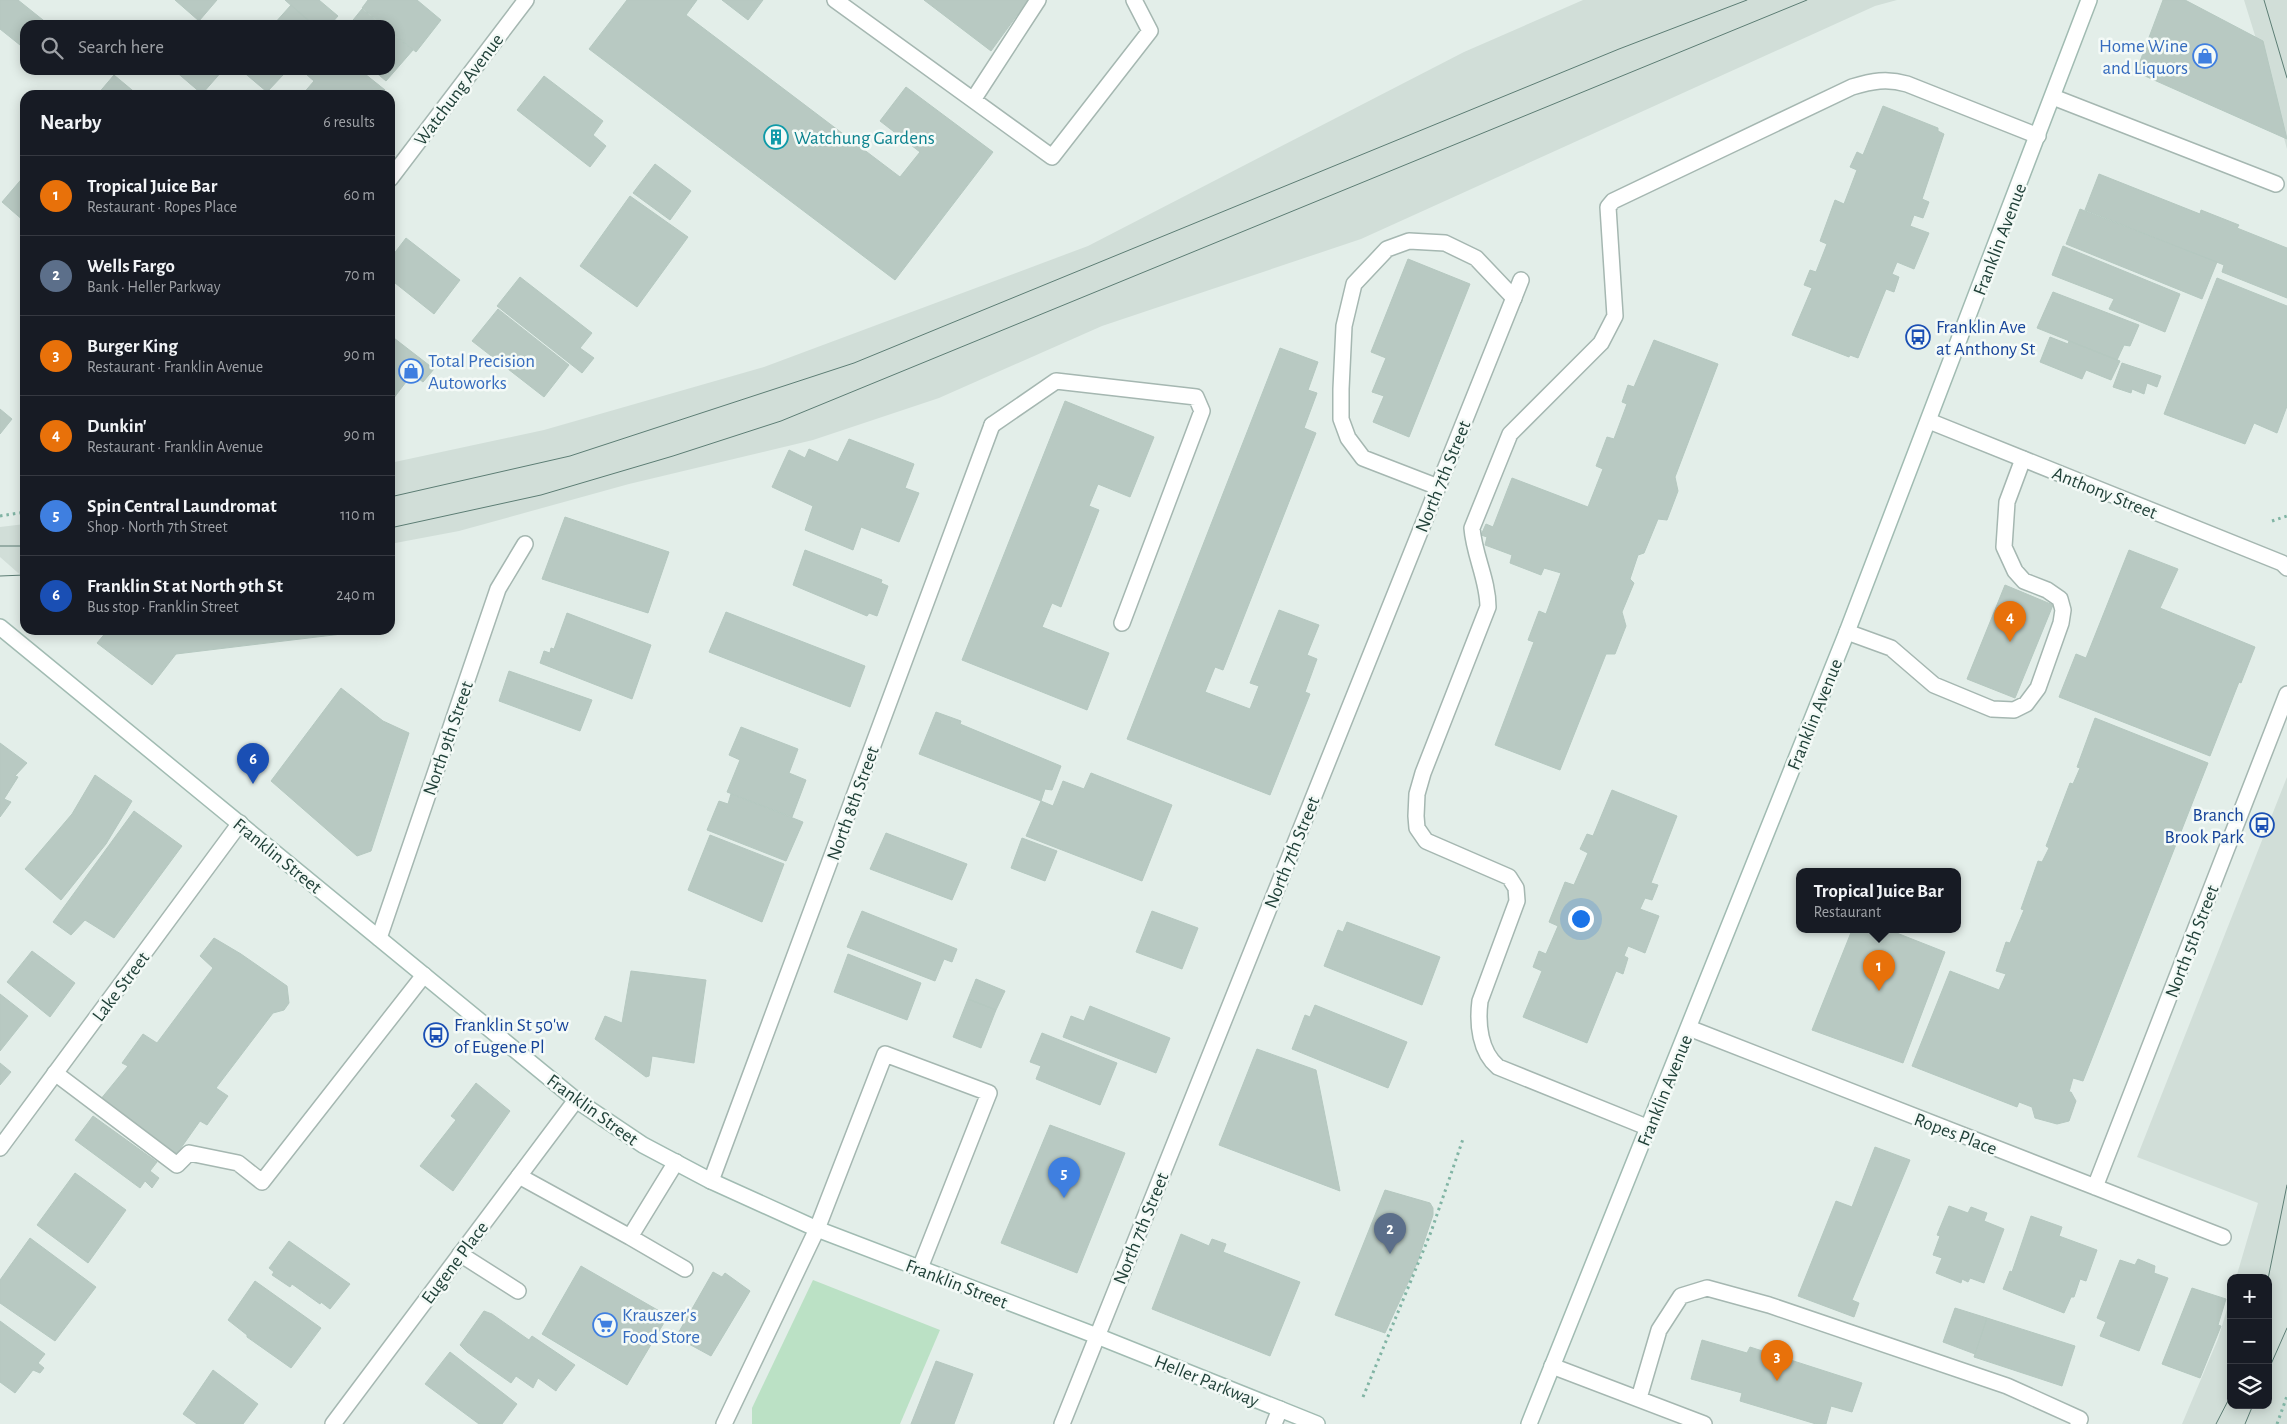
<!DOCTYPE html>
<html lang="en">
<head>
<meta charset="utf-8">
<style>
  body { margin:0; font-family:"Alegreya Sans",sans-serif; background:#20242c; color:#f1f3f6 }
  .controls { position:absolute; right:15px; bottom:15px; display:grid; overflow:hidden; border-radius:10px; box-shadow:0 2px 12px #0003 }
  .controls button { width:45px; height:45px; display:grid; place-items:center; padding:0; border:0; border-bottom:1px solid #363941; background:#171b24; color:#f1f3f6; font:25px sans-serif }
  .you { position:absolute; left:1580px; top:918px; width:18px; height:18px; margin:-12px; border:4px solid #fff; border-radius:50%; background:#1a73e8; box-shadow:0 0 0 8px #1a73e833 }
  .badge { display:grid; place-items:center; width:32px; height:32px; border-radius:50%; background:#0f766e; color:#fff; font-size:16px; font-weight:700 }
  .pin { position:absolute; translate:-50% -41px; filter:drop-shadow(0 1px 2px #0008) }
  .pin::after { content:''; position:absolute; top:26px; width:18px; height:15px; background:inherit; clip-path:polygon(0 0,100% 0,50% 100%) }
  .popup { position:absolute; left:1796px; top:868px; width:165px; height:65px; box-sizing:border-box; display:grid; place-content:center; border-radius:10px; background:#171b24; filter:drop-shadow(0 1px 4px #0005); font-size:16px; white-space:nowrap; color:#9ea1a6 }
  .popup b { font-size:19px; color:#f1f3f6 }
  .popup::after { content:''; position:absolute; left:50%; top:100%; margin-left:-10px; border:10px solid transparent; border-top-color:#171b24 }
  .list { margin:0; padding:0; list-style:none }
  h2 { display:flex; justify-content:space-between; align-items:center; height:65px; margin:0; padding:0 20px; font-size:21px }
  h2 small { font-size:16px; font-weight:400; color:#9ea1a6 }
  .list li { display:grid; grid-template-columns:32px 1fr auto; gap:15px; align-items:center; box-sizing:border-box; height:80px; padding:0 20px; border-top:1px solid #363941 }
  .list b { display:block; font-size:19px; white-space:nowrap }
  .list p { margin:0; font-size:16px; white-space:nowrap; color:#9ea1a6 }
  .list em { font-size:16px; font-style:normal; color:#9ea1a6 }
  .icon { flex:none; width:28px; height:28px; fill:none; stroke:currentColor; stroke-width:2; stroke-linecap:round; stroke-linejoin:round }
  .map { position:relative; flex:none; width:2287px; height:1424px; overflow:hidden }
  .search { position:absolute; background:#171b24; box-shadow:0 2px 12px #0003; left:20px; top:20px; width:375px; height:55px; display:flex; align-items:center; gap:12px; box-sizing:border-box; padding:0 18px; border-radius:15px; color:#9ea1a6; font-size:19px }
  .panel { position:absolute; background:#171b24; box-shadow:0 2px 12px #0003; left:20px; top:90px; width:375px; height:545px; border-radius:15px }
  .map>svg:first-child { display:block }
  .built { fill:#d1ded8 }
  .green { fill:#bbe1c5 }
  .building { fill:#b8c9c2; stroke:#b5c8c0 }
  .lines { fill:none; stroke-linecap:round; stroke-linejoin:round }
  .service-casing { stroke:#a5b7b1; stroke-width:18 }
  .minor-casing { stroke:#a5b7b1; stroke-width:18 }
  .secondary-casing { stroke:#a1bbb2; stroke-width:18 }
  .path { stroke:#81b4a4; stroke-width:3; stroke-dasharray:2.5 4; stroke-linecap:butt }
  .service { stroke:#fff; stroke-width:15 }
  .minor { stroke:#fff; stroke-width:15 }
  .secondary { stroke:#fff; stroke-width:15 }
  .tram { stroke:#5c7d74; stroke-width:1 }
  .labels { text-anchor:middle; stroke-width:5; stroke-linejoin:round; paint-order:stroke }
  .shop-label { font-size:19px; fill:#366cbe; stroke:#f4faf7; text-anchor:start }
  .street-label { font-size:19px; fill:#214139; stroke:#f4faf7 }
  .culture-label { font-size:19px; fill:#0d838f; stroke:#f4faf7; text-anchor:start }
  .transit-label { font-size:19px; fill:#164399; stroke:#f4faf7; text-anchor:start }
</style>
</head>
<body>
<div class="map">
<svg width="2287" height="1424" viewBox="0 0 2287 1424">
  <rect width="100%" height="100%" fill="#e3eee9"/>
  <!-- built -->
  <path class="built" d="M1583,0H1897L1875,6L1361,239L1102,326L939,398L813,440L629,484L459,531L390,544V463L544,430L764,367L1088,246L1464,52Z
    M2244,0H2287V149L2262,58Z
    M25,524V579L0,557V527Z
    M2287,777V1424H2182L2218,1339L2231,1296V1405H2268V1278H2236L2258,1203L2137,1157Z"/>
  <!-- green -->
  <path class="green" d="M813,1280L940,1330L900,1424H752V1408Z"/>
  <!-- building -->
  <path class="building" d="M0,0H18L48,24L25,25V49L0,29Z
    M175,0H217L199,21Z
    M285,0H319L338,16L330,25H313Z
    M368,0H417L441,20L416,52L390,31V25H383L362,8Z
    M627,0H697L686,15L900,177L920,152L880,121L906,87L993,152L895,280L589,49Z
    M722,0H763L748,20Z
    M924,0H1028L991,51Z
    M2163,0H2185L2263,41L2287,139L2136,72Z
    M291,5L314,25L274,24Z
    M362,9L382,25H349Z
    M390,32L413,50L386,81L373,70H390Z
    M174,70H223L202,94Z
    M241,70H277L283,75L267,92Z
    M310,70H360L385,90L380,95H302L314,81L307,75Z
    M114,75L138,95H97Z
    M544,76L603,121L593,135L606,146L590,167L517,110Z
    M1883,106L1938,128V131L1944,134L1922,199L1929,202L1923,218L1914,215L1910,226L1929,233L1914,269L1897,262L1892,274L1899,277L1894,292L1886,289L1858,358L1850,355L1849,357L1792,335L1812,288L1804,285L1810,270L1816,272L1827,244L1820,241L1835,200L1844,204L1857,170L1850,167L1857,152L1863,155Z
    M655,164L691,191L670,220L633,193Z
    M2099,174L2200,214L2201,210L2239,225L2237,228L2287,248V298L2222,272L2224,265L2085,210Z
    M25,175V222L2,202Z
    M630,196L688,237L637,307L580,266Z
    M2080,209L2217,262L2202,299L2066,244Z
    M406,238L460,280L434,314L390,279V259Z
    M2063,246L2180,294L2165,332L2109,309L2114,299L2052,275Z
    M1408,259L1470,284L1409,437L1373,422L1384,396L1372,392L1386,358L1371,352Z
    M520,277L592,333L580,348L594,358L582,373L497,306Z
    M2217,278L2287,306V406L2277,433L2254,423L2245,444L2164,414Z
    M2053,292L2139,325L2130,346L2124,345L2117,360L2037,328Z
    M498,309L569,365L544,397L472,341Z
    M390,335L434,369L423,382L412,374L390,403Z
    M2050,337L2068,344L2069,341L2120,361L2111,380L2086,370L2082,379L2040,362Z
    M1654,340L1718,364L1675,477L1678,491L1667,520L1658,519L1644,553L1638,555L1630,579L1634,583L1622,612L1626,626L1615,654H1606L1560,770L1495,745L1534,642L1528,640L1539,611L1546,614L1561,573L1544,568L1541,575L1510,563L1512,555L1485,545L1487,537L1481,535L1486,524L1493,527L1512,478L1588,507L1603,469L1596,466L1607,437L1614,439L1627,404L1622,402L1628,385L1634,387Z
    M1280,348L1318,362L1308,390L1317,393L1304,428L1316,433L1223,670L1215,667L1205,692L1250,709L1259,686L1250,683L1279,610L1319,625L1307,655L1317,659L1305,692L1310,694L1270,795L1127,739Z
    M2122,363L2161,376L2157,387L2147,383L2144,394L2132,389L2131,393L2113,387Z
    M1065,401L1154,437L1130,497L1098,484L1089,506L1099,510L1061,607L1052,603L1042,627L1109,653L1087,710L962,660Z
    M0,409L12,419L0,434Z
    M849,439L914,464L905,488L919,493L899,542L861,527L853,550L805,530L813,506L772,487L789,450L805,458L809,449L838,462Z
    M565,517L669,552L648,613L542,579Z
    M805,550L882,580L881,583L888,586L877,616L869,613L867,616L793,585Z
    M2129,550L2178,569L2160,608L2255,647L2241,683L2239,682L2210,756L2059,697L2076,654L2086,658Z
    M2005,585L2053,605L2015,698L1967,679Z
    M726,612L865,666L850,707L709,652Z
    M567,613L651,645L632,699L540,663L544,651L550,653L551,648L554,649Z
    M108,630H350V633L176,654L152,685L97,643Z
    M509,671L592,700L580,731L499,701Z
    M341,688L383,721L409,733L371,851L357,856L271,781Z
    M936,712L961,721L960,724L1061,766L1052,790L1045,789L1041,801L919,754Z
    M2095,718L2208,763L2083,1081L2073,1078L2069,1092H2071L2076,1101L2069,1121L2057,1124L2035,1118L2032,1107L2019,1102L2017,1107L1912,1066L1950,971L1999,990L2006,974L1996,971L2006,942L2010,943L2024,910L2021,909L2038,861L2042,862L2049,848L2046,846L2070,783L2073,784L2080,768L2077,767Z
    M741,727L798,749L789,773L806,780L792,817L727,792L740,760L729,755Z
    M0,743L27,763L15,776L18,777L4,799L11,802L0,817Z
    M1091,773L1172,805L1142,881L1026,836L1041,801L1053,806L1063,781L1084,789Z
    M95,775L132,801L106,844L61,900L25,869L72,814Z
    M1612,790L1677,816L1651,883L1658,885L1652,900L1645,898L1640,909L1659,916L1645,953L1628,946L1624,956L1628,958L1623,974L1616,971L1587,1043L1523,1017L1542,971L1533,967L1539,951L1546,954L1558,926L1549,922L1565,882L1574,885L1588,853L1580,849L1587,834L1593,836Z
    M731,794L803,822L786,861L707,830L719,801L728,804Z
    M134,811L182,846L114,938L85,920L71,935L53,922Z
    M886,833L967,864L952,900L870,869Z
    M710,835L784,864L762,922L688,890Z
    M1022,838L1057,851L1045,881L1011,868Z
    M862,911L957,949L952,962L944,959L935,981L847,947Z
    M1152,911L1198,928L1182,969L1136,952Z
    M1347,922L1440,957L1422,1005L1324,966L1338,930L1343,932Z
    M1852,930H1889L1945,952L1903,1063L1812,1030Z
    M214,938L241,954L287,986L289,1003L284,1010L273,1013L216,1088L228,1096L207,1125L200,1121L176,1155L100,1100L128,1066L122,1063L143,1034L157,1043L213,968L200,956Z
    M32,951L75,983L50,1017L7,982Z
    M848,954L921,983L907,1020L834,992Z
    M631,971L706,980L694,1063L652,1056L649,1076L646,1077L595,1039L605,1016L622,1023Z
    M976,979L1005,991L996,1010L968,999Z
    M0,994L28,1016L0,1051Z
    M968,999L996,1010L981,1048L953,1037Z
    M1315,1005L1407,1042L1388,1088L1292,1049L1305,1015L1310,1017Z
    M1090,1006L1170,1038L1156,1073L1063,1037L1071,1016L1084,1021Z
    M1042,1033L1117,1063L1100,1105L1036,1079L1041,1066L1030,1062Z
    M1257,1049L1316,1070L1340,1191L1219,1145Z
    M0,1063L11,1072L0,1085Z
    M476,1083L510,1111L453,1191L420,1166L456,1120L451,1116Z
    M93,1116L157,1162L150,1171L159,1178L152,1188L145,1181L140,1188L75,1140Z
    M1050,1125L1125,1153L1077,1273L1001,1243Z
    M1875,1147L1910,1160L1852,1300L1859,1303L1854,1317L1798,1296L1836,1201L1852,1207Z
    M75,1173L126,1210L88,1263L37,1225Z
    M1385,1190L1430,1203L1433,1208V1215L1417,1263L1385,1333L1335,1315Z
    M1949,1206L1968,1213L1971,1207L1987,1213L1984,1221L2004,1229L1984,1283L1970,1278L1968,1282L1962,1279L1961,1283L1936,1273L1942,1258L1933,1255L1940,1236L1937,1235Z
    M2031,1216L2062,1227L2059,1236L2097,1250L2086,1281L2080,1279L2074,1297H2071L2064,1313L2003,1289L2010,1271L2012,1272Z
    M1181,1234L1209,1246L1212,1239L1226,1244L1223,1252L1300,1282L1270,1356L1152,1309Z
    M30,1238L96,1287L55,1341L0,1303V1280Z
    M289,1241L350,1284L330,1309L321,1302L320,1304L292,1284L290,1287L272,1275L274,1272L269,1268Z
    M2138,1259L2155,1266L2154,1273L2168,1278L2139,1351L2100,1336L2106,1322L2097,1318L2120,1260L2135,1265Z
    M581,1266L668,1316L627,1385L542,1334Z
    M713,1272L722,1277L725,1273L750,1291L711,1356L676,1337Z
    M255,1281L321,1328L291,1368L247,1337V1335L228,1320Z
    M2192,1288L2226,1299L2218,1325L2221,1326L2200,1378L2162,1364Z
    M1955,1308L1987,1318L1975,1354L1943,1342Z
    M484,1311L492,1314L529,1340L532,1336L575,1365L557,1389L556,1391L538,1378L533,1388L516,1376L511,1383L467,1352L460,1345Z
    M1987,1318L2075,1346L2062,1386L1974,1357Z
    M0,1321L45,1354L38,1363L44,1368L40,1373L33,1370L15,1393L0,1382Z
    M1702,1340L1747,1353L1750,1347L1862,1383L1852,1412L1831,1406L1826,1424H1816L1740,1401L1742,1393L1691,1379Z
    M450,1352L517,1404L502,1424H479L425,1384Z
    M936,1361L973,1374L954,1424H911Z
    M213,1370L258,1404L243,1424H197L183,1414Z"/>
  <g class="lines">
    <!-- service casing -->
    <g class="service-casing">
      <path id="service" d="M835,0L1052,157L1150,31L1134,0
        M2053,97L2276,184
        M973,100L1038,0
        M992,425L1056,381L1196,397L1202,411L1122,623
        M1438,487L1363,458L1348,438L1341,419V389L1344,326L1354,284L1387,249L1409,241L1445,243L1476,258L1514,298
        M1847,632L1891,648L1934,685L1992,709L2014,710L2026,704L2038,688L2061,623L2063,610L2060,599L2047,590L2024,581L2015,571L2004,547L2007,502L2023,459
        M55,1073L177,1165L189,1153L238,1163L262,1182L424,975
        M1649,1128L1498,1067C1480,1052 1477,1024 1480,1001L1517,901L1516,888L1509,877L1426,841L1417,828L1416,816L1417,794L1423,773L1488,607C1488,580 1474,555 1472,528L1510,434L1601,343L1615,316L1608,207L1613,201L1852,87C1872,81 1887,78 1907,84L2038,136
        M519,1176L630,1237L676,1162
        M630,1237L685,1269
        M460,1254L518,1291
        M1552,1366L1704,1424
        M1639,1398L1659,1330L1681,1296L1707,1288L1769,1305L2007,1386L2080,1419L2078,1424
        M724,1424L817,1229L885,1054L989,1093L920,1268
        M1274,1424L1280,1409"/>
    </g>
    <!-- minor casing -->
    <g class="minor-casing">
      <path id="minor" d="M390,179L526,0
        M1929,421L2282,563L2287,568
        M379,938L498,589L525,544
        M1689,1028L2223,1237
        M0,1148L240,823
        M711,1181L992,425
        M2095,1187L2287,694
        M333,1424L576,1100
        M1062,1424L1521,280"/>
    </g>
    <!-- secondary casing -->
    <g class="secondary-casing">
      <path id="secondary" d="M0,627L576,1100L643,1145L711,1181L817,1229L1097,1336L1317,1424
        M1529,1424L1847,632L2089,0"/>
    </g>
    <!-- path -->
    <path class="path" d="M0,516L25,512
      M2272,521L2287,516
      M1363,1397L1431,1232L1463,1139
      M2277,1424L2287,1396"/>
    <!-- service -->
    <use href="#service" class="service"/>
    <!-- minor -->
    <use href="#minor" class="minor"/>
    <!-- secondary -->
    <use href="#secondary" class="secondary"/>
    <!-- tram -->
    <path class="tram" d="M2264,0L2287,78
      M390,497L570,456L854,363L1619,49L1747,0
      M390,528L541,495L673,456L781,421L1807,0
      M0,546H25
      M0,576L25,575
      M2268,1279L2287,1185
      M2268,1371L2287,1328
      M2216,1424L2231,1395
      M2245,1424L2253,1405"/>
  </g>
  <!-- icons -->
  <defs>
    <g id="shop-ring" transform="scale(1.25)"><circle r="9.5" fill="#f4faf7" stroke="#3f7fe0" stroke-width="1.5"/><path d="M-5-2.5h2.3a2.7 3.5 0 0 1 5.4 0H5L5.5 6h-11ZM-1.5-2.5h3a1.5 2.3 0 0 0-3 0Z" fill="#3f7fe0"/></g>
    <g id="building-ring" transform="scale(1.25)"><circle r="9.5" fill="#f4faf7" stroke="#0f9aa8" stroke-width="1.5"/><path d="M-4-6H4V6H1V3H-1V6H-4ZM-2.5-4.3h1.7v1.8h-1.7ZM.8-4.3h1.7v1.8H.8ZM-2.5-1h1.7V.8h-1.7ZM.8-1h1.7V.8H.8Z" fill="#0f9aa8"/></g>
    <g id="bus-ring" transform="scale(1.25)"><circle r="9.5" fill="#f4faf7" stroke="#1a4fb4" stroke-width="1.5"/><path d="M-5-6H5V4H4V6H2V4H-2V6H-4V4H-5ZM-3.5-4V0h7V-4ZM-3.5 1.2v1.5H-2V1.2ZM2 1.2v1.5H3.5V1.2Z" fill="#1a4fb4"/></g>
    <g id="supermarket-ring" transform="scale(1.25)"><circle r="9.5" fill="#f4faf7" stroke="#3f7fe0" stroke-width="1.5"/><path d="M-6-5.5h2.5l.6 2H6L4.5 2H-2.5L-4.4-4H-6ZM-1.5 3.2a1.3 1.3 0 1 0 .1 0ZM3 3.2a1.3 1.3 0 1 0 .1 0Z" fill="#3f7fe0"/></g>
  </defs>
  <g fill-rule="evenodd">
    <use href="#shop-ring" x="2205" y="56"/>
    <use href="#building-ring" x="776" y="137"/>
    <use href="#bus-ring" x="1918" y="337"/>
    <use href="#shop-ring" x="411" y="371"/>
    <use href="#bus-ring" x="2262" y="825"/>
    <use href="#bus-ring" x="436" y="1035"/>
    <use href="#supermarket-ring" x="605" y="1325"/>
  </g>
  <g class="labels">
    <!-- shop labels -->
    <g class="shop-label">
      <text x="2188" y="52" text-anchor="end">Home Wine<tspan x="2188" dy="22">and Liquors</tspan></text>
      <text x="428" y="367">Total Precision<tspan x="428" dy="22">Autoworks</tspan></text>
      <text x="622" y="1321">Krauszer's<tspan x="622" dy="22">Food Store</tspan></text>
    </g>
    <!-- street labels -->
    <g class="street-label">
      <text transform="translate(458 89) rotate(-53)" y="7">Watchung Avenue</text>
      <text transform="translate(1999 239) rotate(-69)" y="7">Franklin Avenue</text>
      <text transform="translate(1442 476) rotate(-68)" y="7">North 7th Street</text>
      <text transform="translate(2105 492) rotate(22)" y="7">Anthony Street</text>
      <text transform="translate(1814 714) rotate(-68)" y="7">Franklin Avenue</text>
      <text transform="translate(447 738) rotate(-71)" y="7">North 9th Street</text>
      <text transform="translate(852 803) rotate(-70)" y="7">North 8th Street</text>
      <text transform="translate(1291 852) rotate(-68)" y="7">North 7th Street</text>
      <text transform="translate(278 855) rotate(39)" y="7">Franklin Street</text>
      <text transform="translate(2191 941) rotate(-69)" y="7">North 5th Street</text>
      <text transform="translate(120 986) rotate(-53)" y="7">Lake Street</text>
      <text transform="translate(1664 1090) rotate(-68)" y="7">Franklin Avenue</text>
      <text transform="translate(593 1109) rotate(36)" y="7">Franklin Street</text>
      <text transform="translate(1956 1133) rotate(21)" y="7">Ropes Place</text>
      <text transform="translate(1140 1228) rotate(-68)" y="7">North 7th Street</text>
      <text transform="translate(454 1262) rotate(-53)" y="7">Eugene Place</text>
      <text transform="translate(957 1283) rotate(21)" y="7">Franklin Street</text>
      <text transform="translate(1207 1380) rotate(22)" y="7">Heller Parkway</text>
    </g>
    <!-- culture labels -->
    <g class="culture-label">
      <text x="794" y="144">Watchung Gardens</text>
    </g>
    <!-- transit labels -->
    <g class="transit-label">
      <text x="1936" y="333">Franklin Ave<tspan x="1936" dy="22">at Anthony St</tspan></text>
      <text x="2244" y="821" text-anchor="end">Branch<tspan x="2244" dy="22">Brook Park</tspan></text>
      <text x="454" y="1031">Franklin St 50'w<tspan x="454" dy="22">of Eugene Pl</tspan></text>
    </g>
  </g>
</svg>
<div class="controls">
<button>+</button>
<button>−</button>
<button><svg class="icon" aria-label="layers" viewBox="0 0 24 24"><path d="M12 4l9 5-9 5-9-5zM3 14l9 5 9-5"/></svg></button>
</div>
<div class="you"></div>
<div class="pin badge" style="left:1879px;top:991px;background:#e8710a">1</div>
<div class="popup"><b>Tropical Juice Bar</b>Restaurant</div>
<div class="pin badge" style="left:1390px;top:1254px;background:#5c6f8a">2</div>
<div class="pin badge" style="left:1777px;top:1381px;background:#e8710a">3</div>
<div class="pin badge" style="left:2010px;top:642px;background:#e8710a">4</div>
<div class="pin badge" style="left:1064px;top:1198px;background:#3f7fe0">5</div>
<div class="pin badge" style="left:253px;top:784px;background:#1a4fb4">6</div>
<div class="search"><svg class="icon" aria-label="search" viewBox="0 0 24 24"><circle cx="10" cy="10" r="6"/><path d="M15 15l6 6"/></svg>Search here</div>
<section class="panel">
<h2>Nearby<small>6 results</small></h2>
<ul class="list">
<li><span class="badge" style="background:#e8710a">1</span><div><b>Tropical Juice Bar</b><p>Restaurant · Ropes Place</p></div><em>60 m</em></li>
<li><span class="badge" style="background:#5c6f8a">2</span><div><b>Wells Fargo</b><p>Bank · Heller Parkway</p></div><em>70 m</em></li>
<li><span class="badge" style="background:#e8710a">3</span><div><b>Burger King</b><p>Restaurant · Franklin Avenue</p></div><em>90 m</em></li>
<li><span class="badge" style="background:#e8710a">4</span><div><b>Dunkin'</b><p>Restaurant · Franklin Avenue</p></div><em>90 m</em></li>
<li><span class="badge" style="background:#3f7fe0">5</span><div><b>Spin Central Laundromat</b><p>Shop · North 7th Street</p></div><em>110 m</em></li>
<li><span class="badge" style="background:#1a4fb4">6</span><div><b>Franklin St at North 9th St</b><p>Bus stop · Franklin Street</p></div><em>240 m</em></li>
</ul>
</section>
</div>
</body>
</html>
